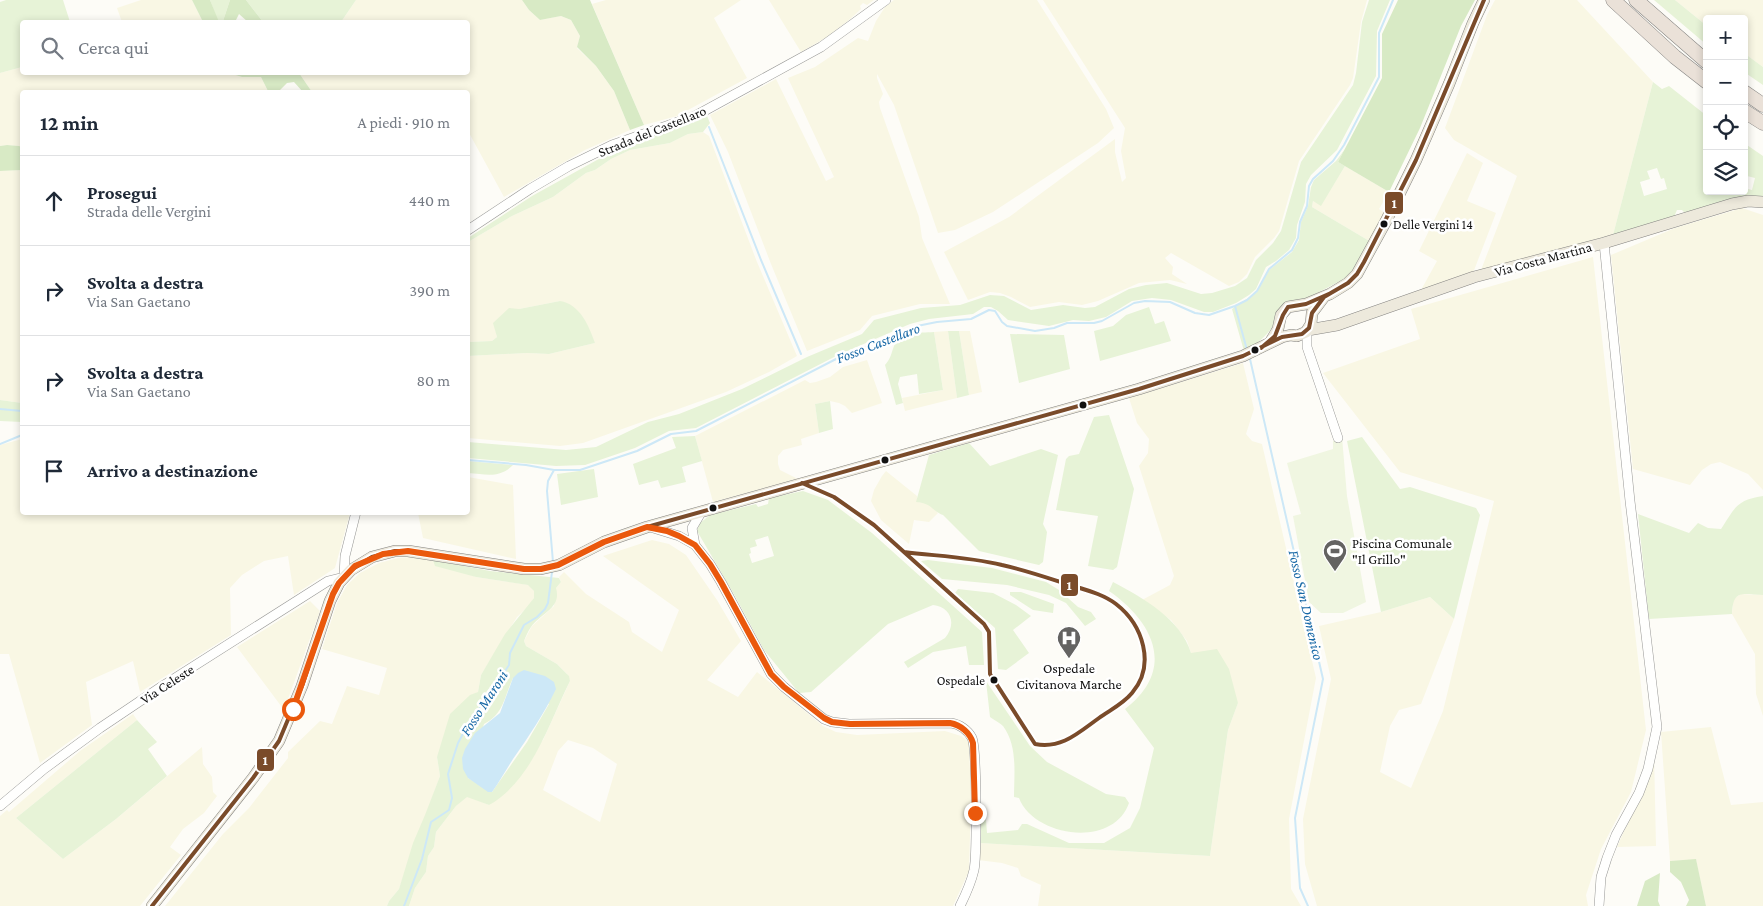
<!DOCTYPE html>
<html lang="it">
<head>
<meta charset="utf-8">
<style>
  body { margin:0; font-family:"Crimson Pro",serif; background:#f6f6f7; color:#1f2937 }
  .controls { position:absolute; right:15px; top:15px; display:grid; overflow:hidden; border-radius:5px; box-shadow:0 2px 8px #0003 }
  .controls button { width:45px; height:45px; display:grid; place-items:center; padding:0; border:0; border-bottom:1px solid #e0e1e3; background:#fff; color:#1f2937; font:25px sans-serif }
  .stop { position:absolute; width:15px; height:15px; margin:-11px; border:4px solid #ea580c; border-radius:50%; background:#fff }
  .stop.end { background:#ea580c; border-color:#fff; box-shadow:0 1px 5px #0008 }
  .list { margin:0; padding:0; list-style:none }
  h2 { display:flex; justify-content:space-between; align-items:center; height:65px; margin:0; padding:0 20px; font-size:21px }
  h2 small { font-size:16px; font-weight:400; color:#747a83 }
  .list li { display:grid; grid-template-columns:32px 1fr auto; gap:15px; align-items:center; box-sizing:border-box; height:90px; padding:0 20px; border-top:1px solid #e0e1e3 }
  .list b { display:block; font-size:19px; white-space:nowrap }
  .list p { margin:0; font-size:16px; white-space:nowrap; color:#747a83 }
  .list em { font-size:16px; font-style:normal; color:#747a83 }
  .icon { flex:none; width:28px; height:28px; fill:none; stroke:currentColor; stroke-width:2; stroke-linecap:round; stroke-linejoin:round }
  .map { position:relative; flex:none; width:1763px; height:906px; overflow:hidden }
  .search { position:absolute; background:#fff; box-shadow:0 2px 8px #0003; left:20px; top:20px; width:450px; height:55px; display:flex; align-items:center; gap:12px; box-sizing:border-box; padding:0 18px; border-radius:5px; color:#747a83; font-size:19px }
  .panel { position:absolute; background:#fff; box-shadow:0 2px 8px #0003; left:20px; top:90px; width:450px; height:425px; border-radius:5px }
  .map>svg:first-child { display:block }
  .farmland { fill:#f9f7e4; fill-rule:evenodd }
  .green { fill:#e7f3d7; fill-rule:evenodd }
  .forest { fill:#d8eac5 }
  .pitch { fill:#f0f6e1 }
  .water { fill:#cde8f7 }
  .lines { fill:none; stroke-linecap:round; stroke-linejoin:round }
  .stream { stroke:#cde8f7; stroke-width:2 }
  .minor-casing { stroke:#979795; stroke-width:10 }
  .major-casing { stroke:#858482; stroke-width:12 }
  .highway-casing { stroke:#858482; stroke-width:15 }
  .minor { stroke:#fffffe; stroke-width:9 }
  .major { stroke:#ede9dc; stroke-width:11 }
  .highway { stroke:#eae1d8; stroke-width:14 }
  .bus-1-casing { stroke:#fff; stroke-width:8 }
  .bus-1 { stroke:#7a4b2a; stroke-width:4 }
  .route { stroke:#ea580c; stroke-width:6 }
  .bus-dot { fill:#111; stroke:#fff; stroke-width:2 }
  .labels { text-anchor:middle; stroke-width:5; stroke-linejoin:round; paint-order:stroke }
  .bus-label { font-size:13px; fill:#111; stroke:#fff; text-anchor:start }
  .street-label { font-size:14px; fill:#111; stroke:#fff }
  .poi-label { font-size:14px; fill:#111; stroke:#fff; text-anchor:start }
  .water-label { font-size:15px; font-style:italic; fill:#1768a6; stroke:#fff }
  .line-badge { stroke:#fff; stroke-width:2 }
  .badge-label { font-size:14px; text-anchor:middle; font-weight:bold; fill:#fff }
</style>
</head>
<body>
<div class="map">
<svg width="1763" height="906" viewBox="0 0 1763 906">
  <rect width="100%" height="100%" fill="#fdfcf7"/>
  <!-- farmland -->
  <path class="farmland" d="M141,0H192L203,22H122L117,8Z
    M356,0H522L529,10L540,20L561,16L571,20L580,36L577,48L596,66L614,91L630,130L585,150L504,197L468,131V92H312L299,73L468,72V22H341Z
    M606,0H741L714,18L747,78L677,116L644,125L592,4Z
    M769,0H874L867,5L863,3L860,6L861,9L849,20L827,37L801,52Z
    M894,0H1037L1106,109L1114,128L1098,143L993,212L955,230L938,233L894,105L877,74V78L883,94L879,102L880,108L919,217L922,238L950,304H920L872,316L860,330L807,351L771,264L728,152L710,115L776,79L826,181L834,177L788,78L815,67L858,38L868,41L876,21L885,7Z
    M1043,0H1367L1361,22L1353,78L1350,85L1299,161L1279,231L1274,238L1255,257L1247,274L1239,282L1229,286L1171,253L1165,258L1173,267L1172,274L1187,284L1170,280L1139,283L1098,301L1082,305L1059,302L1030,307L1011,297L1000,293L990,292L968,300L944,252L1009,217L1115,139V152L1122,182L1126,178L1121,151L1125,128Z
    M1495,0H1577L1653,82L1613,235L1481,270L1517,176L1454,140L1445,128L1487,15Z
    M1675,0H1763V67L1744,53V19H1707V26Z
    M22,67V72L229,73L242,77H261L268,91L153,92V90L147,92H22V147L19,146L7,145L0,146V73Z
    M703,132L709,136L757,262L797,356L769,372L726,392L583,443L560,446L468,438V356L527,353L549,354L595,343L560,301L519,309L494,323L497,337L492,341L468,342V242L512,216L553,197L586,173L595,170L611,159L630,150L670,143L688,134Z
    M1467,153L1483,163L1467,201L1496,213L1473,273L1421,290L1437,261L1419,251Z
    M1345,166L1389,192L1379,209L1385,213L1371,242L1312,207L1313,201L1321,205Z
    M22,170V403L0,400V171Z
    M1742,208L1763,215V490L1748,474L1720,462L1711,464L1702,470L1690,485L1633,469L1611,255L1675,228Z
    M1593,257L1646,730L1631,792L1601,849L1586,895L1588,906H1317L1305,864L1303,819L1331,679L1319,626L1381,612L1430,597L1454,619L1421,704L1399,710L1390,726L1380,772L1411,788L1443,711L1494,501L1400,472L1323,373L1420,339L1411,309Z
    M948,331L957,398L905,411L902,398L943,390L934,332Z
    M959,331H970L982,392L969,395Z
    M867,360L882,403L852,413L845,406L839,403L830,401L815,404L819,433L801,439L802,445L783,450L778,456V464L780,470L798,479L713,502L695,436L805,380L810,383L816,382L830,377L843,367Z
    M1243,363L1254,409L1246,434L1252,441L1262,444L1316,678L1289,819L1291,889L1301,906H1038L1041,885L1021,876L1018,868L1002,863L978,860L980,843L1210,856L1228,730L1238,703L1191,653L1187,641L1171,620L1142,600L1170,585L1174,576L1139,466L1148,453L1149,439L1137,423L1129,398Z
    M22,439V512L350,513L335,568L294,595L288,556L264,561L242,575L230,588L231,635L140,692L133,661L86,682L92,725L40,763L9,654H0V445Z
    M886,471L917,496V502L928,503L938,513L929,522L914,520L909,544L881,520L871,501L874,490L882,476Z
    M468,477L513,485L516,559L423,538L418,513L468,512Z
    M652,540L669,544L686,555L717,600L741,641L707,680L738,697L757,672L823,726L836,732L857,735L945,731L961,736L969,742L971,801L969,871L953,906H409L415,888L426,872L428,856L434,847L436,832L456,806L467,796L489,805L543,740L570,681L567,674L557,664L526,646L524,641L532,626L554,606L556,588L561,582L559,577L564,572L586,594L629,622L632,632L662,652L679,610L603,556ZM568,740L593,748L617,764L600,822L543,790L558,751Z
    M414,557L433,560L476,577L529,585L534,591V598L530,605L517,617L481,675L478,692L437,757L440,776L399,889L389,901L387,906H165L223,834L249,808L288,758V752L320,721L332,724L347,686L379,695L387,668L322,649L337,603L347,585L360,573L379,563L398,558Z
    M1741,594L1763,595V716L1756,694L1755,654L1732,614L1733,599Z
    M310,601L320,611L284,710L237,647Z
    M133,714L137,720L16,818L63,859L116,819L202,747L203,764L212,777L213,792L217,796L204,813L183,829L170,847L181,855L140,906H0V816L7,810L9,812L80,751Z
    M1711,727L1731,805L1763,802V906H1706L1696,860L1670,861L1661,732Z
    M1654,751L1656,846L1617,847L1647,780Z"/>
  <!-- green -->
  <path class="green" d="M6,0H63L70,22H22V67L0,73V2Z
    M210,0H230L223,21L218,22Z
    M246,0H356L341,22H263Z
    M1369,0H1390L1377,31L1376,76L1337,150L1311,175L1306,184L1305,202L1297,225L1296,238L1289,250L1276,261L1266,267L1256,289L1249,295L1236,303L1213,312H1204L1171,300L1152,298L1132,301L1106,317L1089,321L1073,320L1049,326L1008,320L998,311L991,307H984L973,314L929,319L910,324L838,355L696,428L669,431L635,448L585,465L556,466L468,458V442L566,450L596,447L648,422L679,414L742,389L807,357L862,334L874,320L921,308L960,305L990,295L1004,296L1031,310L1063,305L1085,308L1095,307L1129,289L1146,285L1167,283L1201,294L1212,293L1235,286L1247,278L1256,260L1273,243L1281,231L1301,162L1353,85L1356,73L1362,22Z
    M1654,0H1675L1707,26V45Z
    M1744,53L1763,67V85L1744,72Z
    M1653,82L1662,89L1669,86L1707,116V191H1744V188L1752,190L1755,178L1747,176L1744,178V143L1763,156V197H1738L1689,214L1684,212L1682,210H1677L1674,217L1613,235ZM1657,168L1661,179L1664,178L1667,189L1644,196L1640,182L1650,179L1647,171Z
    M707,116L710,123L703,132L688,134L670,143L630,150L611,159L595,170L586,173L553,197L512,216L468,242V238L532,196L615,150Z
    M1345,149L1338,162L1345,166L1321,206L1313,201L1312,207L1371,242L1350,274L1342,280L1302,301L1288,302C1275,323 1268,339 1244,351L1232,309L1257,292L1269,270L1292,252L1299,240L1301,222L1308,206L1311,187L1314,180L1336,161Z
    M560,301C580,304 589,326 595,343L549,354L527,353L468,356V342L492,341L497,337L493,323L509,308L519,309Z
    M1149,307L1155,324L1164,321L1171,341L1100,361L1094,331L1113,326L1126,315Z
    M948,331H959L969,395L957,398Z
    M934,332L943,390L919,394L917,374L900,377L898,384L903,403L896,405L885,365C891,358 891,354 894,346C900,331 919,333 934,332Z
    M1010,334L1064,335L1070,369L1019,383Z
    M0,400L22,403V422L0,421Z
    M830,401L833,429L819,433L815,404Z
    M1109,415L1134,489L1117,567L1113,570L1088,566L1098,516L1056,510L1066,459L1069,456L1079,454L1094,417Z
    M695,436L702,461L682,467L686,482L661,488L658,480L639,485L633,464L676,448L672,437Z
    M1362,437L1400,489L1410,487L1476,508L1480,515L1454,619L1430,597L1381,612L1347,441Z
    M969,443L990,466L1041,449L1058,455L1043,524L1047,532L1043,562L1039,565L979,551L943,515C930,510 934,504 916,502L929,455Z
    M468,461L513,465C499,479 486,474 468,473Z
    M594,469L598,497L561,505L557,474Z
    M803,491L828,500L872,533L982,632L984,665H969L966,646L933,652L908,668L904,662L945,638C957,624 951,607 933,605L888,624L811,692L799,693L764,650L735,596L697,531L700,523L710,515L756,504L758,507L768,504L769,498ZM768,536L774,556L752,563L749,554L751,553L750,548L757,546L755,540Z
    M1763,496V595C1742,594 1733,589 1732,614L1649,619L1638,514L1689,533L1698,523L1708,528L1721,529C1735,508 1736,500 1763,496Z
    M433,560L490,571L559,578L561,582L556,588C562,608 541,613 531,627C528,631 526,636 524,641L526,646L557,664L569,676L570,681C549,723 532,781 489,805L467,797L456,806L436,832L434,847L428,856L426,872L415,888L409,906H387L389,901L399,889L413,843L425,815L440,776L437,757L450,714L470,695L478,692L481,675L505,634L534,598V591L528,585L476,577L435,566ZM513,678L549,704L527,742L492,792L468,778L484,724C504,714 504,697 513,678Z
    M928,560L992,568L1046,582L1059,590L1078,607L1091,612L1096,619L1085,626L1066,603L1049,595L1007,585L942,579L921,561Z
    M1113,582C1143,598 1181,619 1191,653L1217,649L1229,669L1238,703L1228,730L1210,856L980,843V820H986L987,833L1018,830L1022,824H1027L1069,843H1104L1130,828L1140,808L1154,748L1125,709C1176,670 1155,623 1109,591Z
    M958,589L993,593L1016,605L1031,616L1013,630L1029,653L1006,670L998,669L995,628L955,593Z
    M1010,592H1021L1054,604L1053,613L1033,610L1010,595Z
    M986,681L1030,746L1047,762L1106,794L1125,797L1129,803C1113,849 1034,837 1019,798L1014,797C1014,774 1018,746 1003,726C1000,723 994,720 990,717Z
    M137,720L157,742L148,749L167,776L116,819L63,859L16,818Z"/>
  <!-- forest -->
  <path class="forest" d="M192,0H210L219,22L223,21L230,0H246L263,22H248L239,14L235,22H203Z
    M522,0H590L644,125L630,130L614,91L596,66L577,47L580,36L571,20L561,16L540,20L529,10Z
    M1398,0H1475L1461,26L1420,128L1389,192L1338,162L1382,78V34Z
    M229,73H299L312,92H303L294,82L287,83L278,92L268,91L261,77H242Z
    M7,145L19,146L22,147V170L0,171V146Z
    M1696,859L1706,906H1686L1689,900L1681,882L1670,872V861Z
    M1660,873L1658,901L1660,906H1637L1645,881Z"/>
  <!-- pitch -->
  <path class="pitch" d="M1342,437L1347,496L1366,602L1343,613H1321L1309,602L1293,516L1301,514L1287,463L1333,449V441Z"/>
  <!-- water -->
  <path class="water" d="M524,670L545,676L554,682L556,689C544,714 529,736 513,759C506,770 500,781 492,792H488L468,778L463,769L462,758L465,749L475,733L500,713L513,678L518,673Z"/>
  <g class="lines">
    <!-- stream -->
    <path class="stream" d="M709,127L761,260L801,354
      M1235,306L1247,350
      M1250,359L1323,679L1295,818L1300,888L1308,906
      M0,409L22,411
      M0,444L22,435
      M468,460L526,465L554,470H580L637,451L671,434L696,431L838,358L917,326L937,322L971,319L989,310L995,311L1002,322L1007,326L1035,331L1054,328L1067,323H1094L1102,321L1134,303L1145,301L1170,302L1195,313L1209,315L1235,306L1247,300L1257,291L1269,269L1292,250L1298,238L1300,222L1307,206L1309,186L1313,179L1333,161L1344,145L1379,77V33L1393,0
      M553,562L547,491L548,481L554,470
      M404,906L422,859L431,822L449,810L452,798L448,774L458,743L472,717L485,702L509,665L510,653L524,625L537,617L545,609L548,603L552,572"/>
    <!-- minor casing -->
    <g class="minor-casing">
      <path id="minor" d="M468,230L530,189L569,166L612,145L695,116L821,47L886,0
        M1307,330V347L1338,438
        M650,527L679,536L695,545L710,564L721,582L771,674L784,687L824,719L832,722L849,724L951,723C959,724 968,730 972,738C977,749 977,855 974,870C971,883 966,894 960,906
        M695,545L692,528L702,511
        M0,806L44,769L100,728L161,687L328,581L344,577L345,556L356,512
        M1599,906L1601,877L1607,858L1616,835L1639,793L1648,769L1657,727L1630,501L1604,243"/>
    </g>
    <!-- major casing -->
    <g class="major-casing">
      <path id="major" d="M1308,330L1337,325L1474,277L1604,243L1732,204L1748,201L1763,202
        M1271,341L1278,329L1281,315L1288,307L1306,304L1330,294L1348,283L1357,274L1386,221L1416,160L1449,84L1473,23L1484,0
        M152,906L253,778L279,741L302,686L330,601L339,583L351,570L372,557L395,551H408L524,569H541L559,565L604,542L647,527L1139,389L1243,356L1282,337L1291,335L1297,336L1306,332L1311,324L1312,313L1324,297"/>
    </g>
    <!-- highway casing -->
    <g class="highway-casing">
      <path id="highway" d="M1613,0L1675,57L1707,82
        M1636,0L1707,62
        M1744,92L1763,105
        M1744,111L1763,123"/>
    </g>
    <!-- minor -->
    <use href="#minor" class="minor"/>
    <!-- major -->
    <use href="#major" class="major"/>
    <!-- highway -->
    <use href="#highway" class="highway"/>
    <!-- bus-1 casing -->
    <g class="bus-1-casing">
      <path id="bus-1" d="M1261,348L1275,336L1283,315L1288,307L1306,304L1331,293
        M802,483L834,497L874,525L904,552
        M904,552C936,556 970,557 1002,565C1025,570 1048,578 1070,585C1086,590 1103,594 1116,604C1143,625 1156,665 1132,693C1123,704 1110,710 1099,718C1078,733 1062,749 1035,744L990,674L989,632L984,624Z
        M152,906L253,778L279,741L302,686L330,601L339,583L351,570L372,557L395,551H408L524,569H541L559,565L604,542L647,527L1139,389L1243,356L1282,337L1302,334L1309,328L1312,313L1324,297L1348,283L1357,274L1364,262L1416,160L1484,0"/>
    </g>
    <!-- bus-1 -->
    <use href="#bus-1" class="bus-1"/>
  </g>
  <g class="lines">
    <!-- route -->
    <path class="route" d="M293,709L333,594L339,583L355,566L383,554L408,551L524,569H541L558,565L604,542L647,527L667,531L679,536L695,545L710,564L721,582L771,674L784,687L824,718L832,722L850,724L950,723C961,725 970,733 973,743L975,813"/>
  </g>
  <!-- icons -->
  <defs>
    <g id="stadium-pin" transform="scale(1.25)"><path d="M0 17L-7.5 6A9.5 9.5 0 1 1 7.5 6Z" fill="#646362" stroke="#fff"/><path d="M0-5a6.5 5 0 1 0 0 10a6.5 5 0 1 0 0-10ZM-3.5-1.8h7v3.6h-7Z" fill="#fff"/></g>
    <g id="hospital-pin" transform="scale(1.25)"><path d="M0 17L-7.5 6A9.5 9.5 0 1 1 7.5 6Z" fill="#646362" stroke="#fff"/><path d="M-5-5h3v3.5h4V-5h3V5h-3V1.5h-4V5h-3Z" fill="#fff"/></g>
  </defs>
  <g fill-rule="evenodd">
    <use href="#stadium-pin" x="1335" y="551"/>
    <use href="#hospital-pin" x="1069" y="638"/>
  </g>
  <!-- markers -->
  <g class="bus-dot">
    <circle cx="1384" cy="224" r="4.5"/>
    <circle cx="1255" cy="350" r="4.5"/>
    <circle cx="1083" cy="405" r="4.5"/>
    <circle cx="885" cy="460" r="4.5"/>
    <circle cx="713" cy="508" r="4.5"/>
    <circle cx="994" cy="680" r="4.5"/>
  </g>
  <g class="labels">
    <!-- bus labels -->
    <g class="bus-label">
      <text x="1393" y="229">Delle Vergini 14</text>
      <text x="985" y="685" text-anchor="end">Ospedale</text>
    </g>
    <!-- street labels -->
    <g class="street-label">
      <text transform="translate(652 131) rotate(-22)" y="5">Strada del Castellaro</text>
      <text transform="translate(1543 259) rotate(-15)" y="5">Via Costa Martina</text>
      <text transform="translate(167 684) rotate(-33)" y="5">Via Celeste</text>
    </g>
    <!-- poi labels -->
    <g class="poi-label">
      <text x="1352" y="548">Piscina Comunale<tspan x="1352" dy="16">"Il Grillo"</tspan></text>
      <text x="1069" y="673" text-anchor="middle">Ospedale<tspan x="1069" dy="16">Civitanova Marche</tspan></text>
    </g>
    <!-- water labels -->
    <g class="water-label">
      <text transform="translate(878 343) rotate(-21)" y="5">Fosso Castellaro</text>
      <text transform="translate(1306 605) rotate(77)" y="5">Fosso San Domenico</text>
      <text transform="translate(484 703) rotate(-57)" y="5">Fosso Maroni</text>
    </g>
  </g>
  <g class="line-badge">
    <rect x="1384" y="191" width="20" height="24" rx="5" fill="#7a4b2a"/>
    <rect x="1060" y="573" width="19" height="24" rx="5" fill="#7a4b2a"/>
    <rect x="256" y="748" width="19" height="24" rx="5" fill="#7a4b2a"/>
  </g>
  <g class="badge-label">
    <text x="1394" y="208">1</text>
    <text x="1069" y="590">1</text>
    <text x="265" y="765">1</text>
  </g>
</svg>
<div class="controls">
<button>+</button>
<button>−</button>
<button><svg class="icon" aria-label="locate" viewBox="0 0 24 24"><circle cx="12" cy="12" r="6"/><path d="M12 2v4M12 18v4M2 12h4M18 12h4"/></svg></button>
<button><svg class="icon" aria-label="layers" viewBox="0 0 24 24"><path d="M12 4l9 5-9 5-9-5zM3 14l9 5 9-5"/></svg></button>
</div>
<div class="stop" style="left:293px;top:709px"></div>
<div class="stop end" style="left:975px;top:813px"></div>
<div class="search"><svg class="icon" aria-label="search" viewBox="0 0 24 24"><circle cx="10" cy="10" r="6"/><path d="M15 15l6 6"/></svg>Cerca qui</div>
<section class="panel">
<h2>12 min<small>A piedi · 910 m</small></h2>
<ul class="list">
<li><svg class="icon" aria-label="ahead" viewBox="0 0 24 24"><path d="M12 20V5M6 11l6-6 6 6"/></svg><div><b>Prosegui</b><p>Strada delle Vergini</p></div><em>440 m</em></li>
<li><svg class="icon" aria-label="right" viewBox="0 0 24 24"><path d="M7 20v-9h11M14 6l5 5-5 5"/></svg><div><b>Svolta a destra</b><p>Via San Gaetano</p></div><em>390 m</em></li>
<li><svg class="icon" aria-label="right" viewBox="0 0 24 24"><path d="M7 20v-9h11M14 6l5 5-5 5"/></svg><div><b>Svolta a destra</b><p>Via San Gaetano</p></div><em>80 m</em></li>
<li><svg class="icon" aria-label="arrive" viewBox="0 0 24 24"><path d="M6 21V4h12l-3 4 3 4H6"/></svg><div><b>Arrivo a destinazione</b></div></li>
</ul>
</section>
</div>
</body>
</html>
